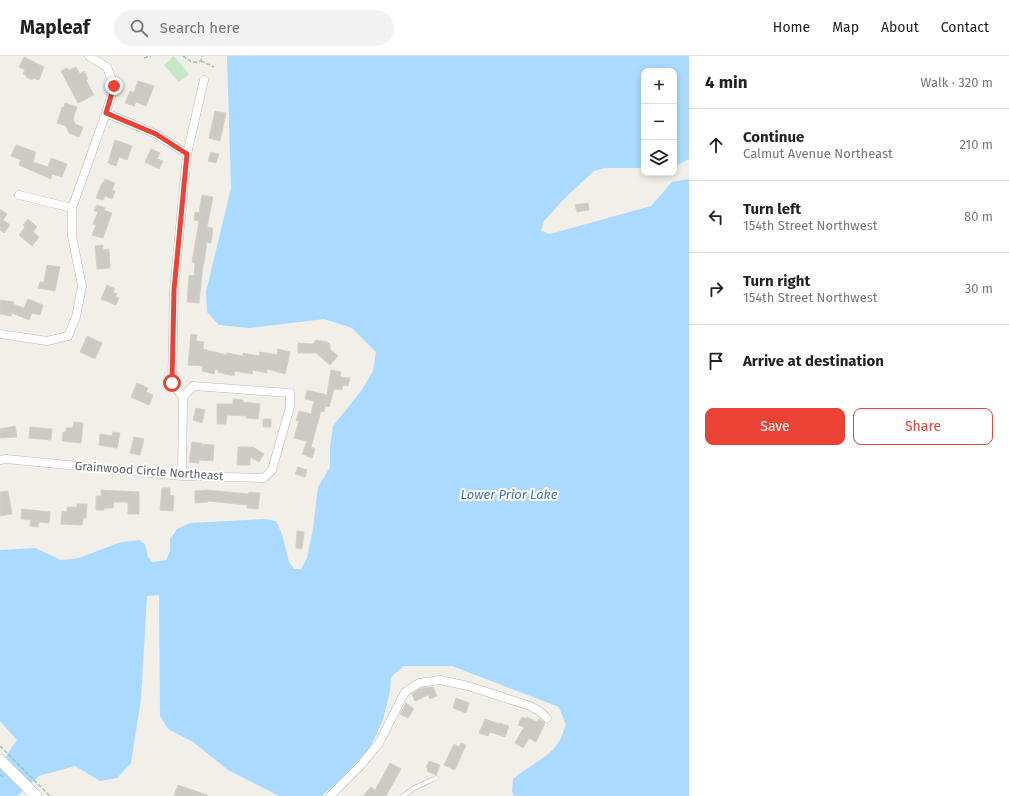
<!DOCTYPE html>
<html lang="en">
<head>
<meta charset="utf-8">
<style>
  body { margin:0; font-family:"Fira Sans",sans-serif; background:#f2f2f2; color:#222 }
  .controls { position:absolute; right:12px; top:12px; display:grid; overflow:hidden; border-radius:8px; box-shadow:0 2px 6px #0003 }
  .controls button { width:36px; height:36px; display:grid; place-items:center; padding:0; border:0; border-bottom:1px solid #e0e0e0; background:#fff; color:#222; font:20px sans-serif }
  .stop { position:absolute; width:12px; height:12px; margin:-9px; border:3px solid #ea4335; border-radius:50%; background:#fff }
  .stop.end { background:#ea4335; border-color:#fff; box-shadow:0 1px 4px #0008 }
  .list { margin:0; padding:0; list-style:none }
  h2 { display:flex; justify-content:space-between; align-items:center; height:52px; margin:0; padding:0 16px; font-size:17px }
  h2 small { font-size:13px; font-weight:400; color:#767676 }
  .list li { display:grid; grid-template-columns:26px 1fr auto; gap:12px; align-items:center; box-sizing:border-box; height:72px; padding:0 16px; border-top:1px solid #e0e0e0 }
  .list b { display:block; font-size:15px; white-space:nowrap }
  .list p { margin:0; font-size:13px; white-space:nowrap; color:#767676 }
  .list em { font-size:13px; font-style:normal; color:#767676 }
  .actions { display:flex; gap:8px; padding:12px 16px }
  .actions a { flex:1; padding:9px 0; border:1px solid #ea4335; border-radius:8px; text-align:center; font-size:14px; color:#ea4335 }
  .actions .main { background:#ea4335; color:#fff }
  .icon { flex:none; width:22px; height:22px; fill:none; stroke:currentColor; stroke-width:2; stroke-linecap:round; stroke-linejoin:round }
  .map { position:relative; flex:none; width:689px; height:740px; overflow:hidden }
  header { display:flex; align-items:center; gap:24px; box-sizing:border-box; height:56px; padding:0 20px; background:#fff; border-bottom:1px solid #e0e0e0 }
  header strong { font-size:19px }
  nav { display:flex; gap:22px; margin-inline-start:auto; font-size:14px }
  .search { width:280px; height:36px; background:#f2f2f2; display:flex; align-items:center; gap:10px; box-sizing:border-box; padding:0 14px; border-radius:22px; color:#767676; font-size:15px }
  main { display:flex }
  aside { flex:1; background:#fff }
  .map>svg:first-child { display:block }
  .green { fill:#c5e8c5 }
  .water { fill:#aadaff }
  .building { fill:#cccac5; stroke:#d6d1c6 }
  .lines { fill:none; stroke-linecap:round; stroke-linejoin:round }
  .lane-casing { stroke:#b5b8bc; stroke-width:5 }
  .street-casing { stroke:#b5b8bc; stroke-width:9 }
  .secondary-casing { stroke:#b6babf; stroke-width:12 }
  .path { stroke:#9cc7a9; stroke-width:1.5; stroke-dasharray:4 2; stroke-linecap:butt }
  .lane { stroke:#fff; stroke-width:4 }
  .street { stroke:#fff; stroke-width:8 }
  .secondary { stroke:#fff; stroke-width:11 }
  .route { stroke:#ea4335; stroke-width:5 }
  .labels { text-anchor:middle; stroke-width:4; stroke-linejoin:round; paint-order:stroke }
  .street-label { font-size:12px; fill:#5f6368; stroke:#fff }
  .water-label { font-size:13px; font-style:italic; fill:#4174aa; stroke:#fff }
</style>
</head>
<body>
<header>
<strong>Mapleaf</strong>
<div class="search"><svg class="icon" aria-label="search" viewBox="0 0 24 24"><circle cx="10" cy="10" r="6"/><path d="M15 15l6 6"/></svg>Search here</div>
<nav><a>Home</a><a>Map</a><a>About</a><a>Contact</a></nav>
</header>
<main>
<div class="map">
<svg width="689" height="740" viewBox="0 0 689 740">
  <rect width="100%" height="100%" fill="#f1efe8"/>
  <!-- green -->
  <path class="green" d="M174,0L189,18L179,26L164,9Z"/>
  <!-- water -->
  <path class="water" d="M227,0H689V103L678,109L674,110V15H644V112H605L594,115L565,142L544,165L541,175L550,178L651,150L672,126L689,123V740H514L512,735L513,723C525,712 550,701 558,687C562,682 563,675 566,669L559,651L452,610H404L391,621L390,635L383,664L370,692L337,727L321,740H279L228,714L193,686L168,673L160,660L159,539L147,540L141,643L131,707L117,722L100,725L75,710L39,720L17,740H0V709L17,684L0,665V494L35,492L61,504L79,502L118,487L139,484L145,488L148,501L152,506L166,504L170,495V483L177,473L190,467L264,463L276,465L282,478L289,506L294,513H301L307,502L313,473L318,431L330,411V392L333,370L361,335L373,315L376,296L352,272L324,263L249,272L219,269L207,256L206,236L231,132Z"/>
  <!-- building -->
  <path class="building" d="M24,1L44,11L39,24L33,22L32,24L26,21L27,20L23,18L25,14L19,11Z
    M76,11L80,18L84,15L88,23L86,24L94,39L78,47L61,15L67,12L69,14Z
    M138,25L154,30L146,50L136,46L134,50L125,47L130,35L134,37Z
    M65,47L77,51L73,63L75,68L83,71L79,81L69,77L66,70L57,67L62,51H64Z
    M215,55L226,57L220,85L209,82Z
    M115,84L132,90L127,104L119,101L116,110L108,107Z
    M16,89L36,96L33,106L48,111L51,102L67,108L62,121L52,118L51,123L19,109L21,104L11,100Z
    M151,93L160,97L157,103L163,105L159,113L145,106Z
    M211,96L219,98L216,107L208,105Z
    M105,123L115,127L112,134L115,135L112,143L105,140L103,144L96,142L102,127H103Z
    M202,139L213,141L207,171L213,172L211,187L207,186L204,208H203L199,247L187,246L189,219L194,220L195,207L192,206L199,165L194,164L195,156L199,157Z
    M588,147L589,154L577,156L575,149Z
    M97,149L105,152L104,154L112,157L103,182L92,179L96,169L93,168L98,156L94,155Z
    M0,153L7,158L3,164L10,169L4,177L0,174Z
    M28,163L37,171L33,176L39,181L32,190L19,179L25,171L23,169Z
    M103,189V194L109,193L110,212L97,213L95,190Z
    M47,209L60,211L55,235L38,232L40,226H44Z
    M107,229L115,233L113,236L117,238L116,241L119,242L116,249L101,243Z
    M28,243L43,249L40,259L32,257L29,264L12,257L11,260L0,258V244L14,246L13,248L24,252Z
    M191,278L197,279L196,285L204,286L203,293L226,299L227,297L243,300V297L259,300L260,296L277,299L278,293L290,296L285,318L267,313V317L253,314L252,318L235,315L234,320L218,316V314L215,313L214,318L202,315L203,310L188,309Z
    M87,280L102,287L95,303L80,296Z
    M316,284L327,286L330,288V293L338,300L330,309L316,297H298V287L313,288Z
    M331,314L341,316L340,321L350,322L348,330L343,329L342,334L334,333L329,351L325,350L324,356L321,355L311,391L315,393L312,402L302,398L307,385L294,382L299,365H296L299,355L311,358L314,345L305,343L307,334L327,339Z
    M137,327L148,332L146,336L153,339L149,349L131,341Z
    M233,343L243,344V346L260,348L258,363L246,362V360L227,359L226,368H217V348H233Z
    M196,352L205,354L202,367L193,364Z
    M263,363H271V371H263Z
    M74,366L83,367L81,387L62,385L63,376H66V372H73Z
    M15,370L17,381L0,382V373Z
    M30,371L52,373L51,384L29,382Z
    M113,376L120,377L117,392L99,389L100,378L112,380Z
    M134,381L144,383L140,399L130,397Z
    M192,386L201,387V388L214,389L213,405L199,404V407L189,406Z
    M238,391H253L264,398L259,406L250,401V409H237Z
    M298,411L307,414L305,421L295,418Z
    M162,432H170V439L174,440L173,455L160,454Z
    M101,434L139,436V458H128V446H114L113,452H104V454H96V440H101Z
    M208,434L248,438L249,436L260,437L258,453L247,452V449L208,445V446L195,447V435Z
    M8,435L12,458L0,460V436Z
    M77,448H87L86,462H83L82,469L61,468L62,455L67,456V451H77Z
    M22,453L50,456L49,467L39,466L38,471L30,470L31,464L21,463Z
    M297,475L304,476L302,493L296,492Z
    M433,631L437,640L430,643L428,639L415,645L412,638L421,632Z
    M456,642L469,647L466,657L453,652Z
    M406,647L414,653L408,662L400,658Z
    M522,661L526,663L527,661L537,666L539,663L545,667L536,686L529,682L523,692L515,687L524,671L518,669Z
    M485,663L499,668L500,667L509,670L505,681L490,676L488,680L479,677Z
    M461,687L466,689L455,714L444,709L454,688L459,691Z
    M429,705L440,709L436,719L427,715L428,712L426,711Z
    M390,707L401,713L386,740H363L371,731L375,734Z
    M178,729L207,739V740H174Z"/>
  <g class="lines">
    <!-- lane casing -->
    <g class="lane-casing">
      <path id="lane" d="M403,740L414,732L436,722"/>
    </g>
    <!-- street casing -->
    <g class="street-casing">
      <path id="street" d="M106,57L156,78L187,98
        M19,139L72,152
        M0,278L47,285L68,280L76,261L82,230L72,180V152L106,57L114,30L107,11L89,0
        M0,404L6,403L182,420L264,422L272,414L290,351V337L193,330L183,341
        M182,420L183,341L172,327L174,234L187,98L204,24
        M330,740L360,710L379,687L405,636L419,627L440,624L468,630L530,650L539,655L547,662"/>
    </g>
    <!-- secondary casing -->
    <g class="secondary-casing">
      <path id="secondary" d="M0,704L36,740"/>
    </g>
    <!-- path -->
    <path class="path" d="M183,0C189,5 193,8 201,5L202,0
      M144,2L151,0
      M201,5L214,11
      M0,690L50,740
      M0,718L4,722"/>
    <!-- lane -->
    <use href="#lane" class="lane"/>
    <!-- street -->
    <use href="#street" class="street"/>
    <!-- secondary -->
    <use href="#secondary" class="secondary"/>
  </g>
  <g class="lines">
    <!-- route -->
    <path class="route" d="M114,30L106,57L156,78L187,98L174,234L172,327"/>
  </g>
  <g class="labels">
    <!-- street labels -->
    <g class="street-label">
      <text transform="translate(149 415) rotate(4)" y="4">Grainwood Circle Northeast</text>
    </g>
    <!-- water labels -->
    <g class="water-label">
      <text x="509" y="443">Lower Prior Lake</text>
    </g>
  </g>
</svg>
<div class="controls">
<button>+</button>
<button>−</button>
<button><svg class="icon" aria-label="layers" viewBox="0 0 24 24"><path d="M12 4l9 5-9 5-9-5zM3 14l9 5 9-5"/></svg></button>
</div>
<div class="stop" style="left:172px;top:327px"></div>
<div class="stop end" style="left:114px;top:30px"></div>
</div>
<aside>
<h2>4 min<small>Walk · 320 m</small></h2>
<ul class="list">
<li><svg class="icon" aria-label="ahead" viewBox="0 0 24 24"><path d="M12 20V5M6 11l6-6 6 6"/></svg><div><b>Continue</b><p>Calmut Avenue Northeast</p></div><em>210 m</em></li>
<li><svg class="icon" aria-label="left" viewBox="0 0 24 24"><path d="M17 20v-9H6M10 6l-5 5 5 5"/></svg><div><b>Turn left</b><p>154th Street Northwest</p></div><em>80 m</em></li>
<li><svg class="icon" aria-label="right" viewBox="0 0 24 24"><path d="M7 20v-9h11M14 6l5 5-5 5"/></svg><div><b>Turn right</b><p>154th Street Northwest</p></div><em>30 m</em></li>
<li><svg class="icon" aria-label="arrive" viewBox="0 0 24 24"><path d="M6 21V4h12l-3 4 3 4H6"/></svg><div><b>Arrive at destination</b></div></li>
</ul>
<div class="actions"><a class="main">Save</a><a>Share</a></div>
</aside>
</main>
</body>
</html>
